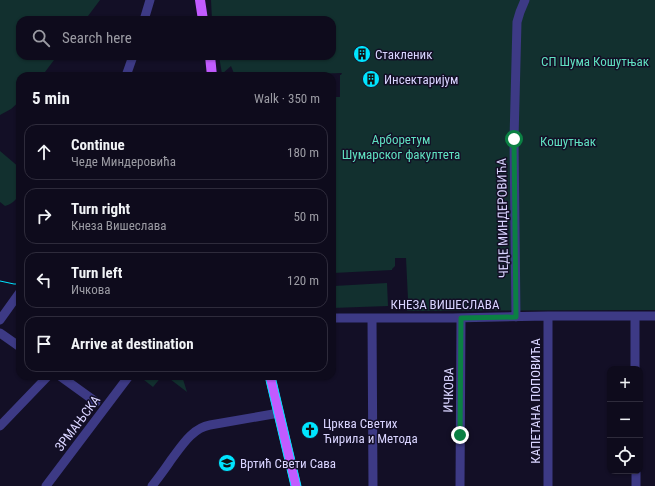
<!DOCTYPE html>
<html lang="en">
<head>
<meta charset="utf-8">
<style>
  body { margin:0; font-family:"Roboto Condensed",sans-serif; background:#171425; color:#f1f3f6 }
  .controls { position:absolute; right:12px; bottom:12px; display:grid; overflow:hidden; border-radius:8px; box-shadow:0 1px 3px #0004 }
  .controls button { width:36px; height:36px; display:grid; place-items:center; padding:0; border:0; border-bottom:1px solid #2e2b3b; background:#0e0b1c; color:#f1f3f6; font:20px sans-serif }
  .stop { position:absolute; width:12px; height:12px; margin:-9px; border:3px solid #0b8043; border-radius:50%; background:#fff }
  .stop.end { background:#0b8043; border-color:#fff; box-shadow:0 1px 4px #0008 }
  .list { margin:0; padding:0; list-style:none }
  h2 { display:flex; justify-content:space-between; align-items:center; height:52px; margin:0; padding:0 16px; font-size:17px }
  h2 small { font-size:13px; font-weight:400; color:#9b9ba3 }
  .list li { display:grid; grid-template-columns:26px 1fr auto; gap:12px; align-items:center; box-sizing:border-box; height:56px; margin:0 8px 8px; padding:0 8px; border:1px solid #2e2b3b; border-radius:12px }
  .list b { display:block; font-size:15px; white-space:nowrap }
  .list p { margin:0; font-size:13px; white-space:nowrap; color:#9b9ba3 }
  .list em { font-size:13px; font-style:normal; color:#9b9ba3 }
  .icon { flex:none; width:22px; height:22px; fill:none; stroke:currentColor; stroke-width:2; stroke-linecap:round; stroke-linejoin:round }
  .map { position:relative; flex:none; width:655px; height:486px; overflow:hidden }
  .search { position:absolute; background:#0e0b1c; box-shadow:0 1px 3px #0004; left:16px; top:16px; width:320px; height:44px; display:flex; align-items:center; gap:10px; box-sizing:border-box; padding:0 14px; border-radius:12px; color:#9b9ba3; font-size:15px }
  .panel { position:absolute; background:#0e0b1c; box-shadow:0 1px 3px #0004; left:16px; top:72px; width:320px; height:308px; border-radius:12px }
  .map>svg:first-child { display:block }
  .green { fill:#12302f }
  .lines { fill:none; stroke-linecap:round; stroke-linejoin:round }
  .minor { stroke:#3d3a85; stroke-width:9 }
  .major { stroke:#c25bff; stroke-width:10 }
  .tram { stroke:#00e5ff; stroke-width:1 }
  .route { stroke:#0b8043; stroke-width:5 }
  .labels { text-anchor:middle; stroke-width:3; stroke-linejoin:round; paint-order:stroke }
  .poi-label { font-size:13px; fill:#d9d4ff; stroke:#130f26; text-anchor:start }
  .park-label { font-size:13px; fill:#5fe0c0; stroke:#130f26 }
  .street-label { font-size:13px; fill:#d9d4ff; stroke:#130f26 }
</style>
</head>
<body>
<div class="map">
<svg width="655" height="486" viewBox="0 0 655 486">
  <rect width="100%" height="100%" fill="#130f26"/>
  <!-- green -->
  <path class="green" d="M0,0H100L85,20H20V56H57L42,76H20V101L11,109L0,115Z
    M211,0H655V310L407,311L408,299L406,258H395V266L392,269V270L333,273L332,247V97H340V75H341L342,73L309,74L301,73L294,76H235L231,66L222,74L219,56H332V20H212Z
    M0,151L20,168C20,184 24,200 5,206L0,202Z
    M387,283L388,306L332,308V291H334V286Z
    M139,376H162L153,387Z
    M166,376H182L187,392Z"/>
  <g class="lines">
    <!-- minor -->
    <path class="minor" d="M144,20L150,0
      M126,76L133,56
      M548,316V486
      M635,316V369
      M516,317L514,139L517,22L520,12L525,0
      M332,318H452L548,316H655
      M372,318L373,486
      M0,320L20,292
      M0,333L20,347
      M60,376L96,402
      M0,426L48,376
      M636,471V486
      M46,486L129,376
      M152,486C159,477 165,469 171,460C181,447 192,428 210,425L279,413
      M460,486L461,318"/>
    <!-- major -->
    <path class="major" d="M200,0L203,20
      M210,56L212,76
      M270,376L296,486"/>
    <!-- tram -->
    <path class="tram" d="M0,281L14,284H20
      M265,376L291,486
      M275,376L301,486"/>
  </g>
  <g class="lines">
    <!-- route -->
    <path class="route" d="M460,435L461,318L516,317L514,139"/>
  </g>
  <!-- icons -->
  <defs>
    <g id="building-disc" transform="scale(0.9)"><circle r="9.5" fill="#00e5ff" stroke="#130f26"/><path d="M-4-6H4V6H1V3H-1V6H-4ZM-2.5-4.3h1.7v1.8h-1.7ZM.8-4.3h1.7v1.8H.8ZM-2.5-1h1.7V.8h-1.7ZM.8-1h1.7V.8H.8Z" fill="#111"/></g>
    <g id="church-disc" transform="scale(0.9)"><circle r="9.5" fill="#00e5ff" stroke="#130f26"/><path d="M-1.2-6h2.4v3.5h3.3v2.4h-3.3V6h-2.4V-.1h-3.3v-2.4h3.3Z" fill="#111"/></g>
    <g id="school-disc" transform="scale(0.9)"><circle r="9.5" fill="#00e5ff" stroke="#130f26"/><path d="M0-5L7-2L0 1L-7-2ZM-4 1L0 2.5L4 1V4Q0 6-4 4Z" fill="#111"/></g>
  </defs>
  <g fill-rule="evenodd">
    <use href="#building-disc" x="362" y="54"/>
    <use href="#building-disc" x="371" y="79"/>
    <use href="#church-disc" x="310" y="430"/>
    <use href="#school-disc" x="227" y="463"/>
  </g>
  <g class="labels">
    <!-- poi labels -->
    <g class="poi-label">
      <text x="375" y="59">Стакленик</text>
      <text x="384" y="84">Инсектаријум</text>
      <text x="323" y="428">Црква Светих<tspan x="323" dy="15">Ћирила и Метода</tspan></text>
      <text x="240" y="468">Вртић Свети Сава</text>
    </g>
    <!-- park labels -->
    <g class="park-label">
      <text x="595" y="66">СП Шума Кошутњак</text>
      <text x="401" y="144">Арборетум<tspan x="401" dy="15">Шумарског факултета</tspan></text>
      <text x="568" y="146">Кошутњак</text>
    </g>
    <!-- street labels -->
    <g class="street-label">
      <text transform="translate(502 218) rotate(-91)" y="5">ЧЕДЕ МИНДЕРОВИЋА</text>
      <text x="445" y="309">КНЕЗА ВИШЕСЛАВА</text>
      <text transform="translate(448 390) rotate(-89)" y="5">ИЧКОВА</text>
      <text transform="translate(535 401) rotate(-90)" y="5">КАПЕТАНА ПОПОВИЋА</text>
      <text transform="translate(77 423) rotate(-53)" y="5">ЗРМАЊСКА</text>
    </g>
  </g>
</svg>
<div class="controls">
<button>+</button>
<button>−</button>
<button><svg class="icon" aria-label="locate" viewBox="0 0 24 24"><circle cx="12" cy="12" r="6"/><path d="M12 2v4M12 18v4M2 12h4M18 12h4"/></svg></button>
</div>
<div class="stop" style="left:514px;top:139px"></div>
<div class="stop end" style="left:460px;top:435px"></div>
<div class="search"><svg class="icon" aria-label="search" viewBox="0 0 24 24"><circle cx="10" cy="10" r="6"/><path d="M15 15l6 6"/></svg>Search here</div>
<section class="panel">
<h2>5 min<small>Walk · 350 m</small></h2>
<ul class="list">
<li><svg class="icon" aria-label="ahead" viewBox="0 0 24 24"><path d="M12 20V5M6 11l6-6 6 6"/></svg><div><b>Continue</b><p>Чеде Миндеровића</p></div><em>180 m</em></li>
<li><svg class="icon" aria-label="right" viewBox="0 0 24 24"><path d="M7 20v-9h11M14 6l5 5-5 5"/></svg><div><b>Turn right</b><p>Кнеза Вишеслава</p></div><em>50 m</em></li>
<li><svg class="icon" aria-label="left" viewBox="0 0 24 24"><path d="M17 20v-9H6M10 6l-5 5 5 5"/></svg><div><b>Turn left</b><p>Ичкова</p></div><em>120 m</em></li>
<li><svg class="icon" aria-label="arrive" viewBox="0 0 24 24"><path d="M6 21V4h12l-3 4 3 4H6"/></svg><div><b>Arrive at destination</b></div></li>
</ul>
</section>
</div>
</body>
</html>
